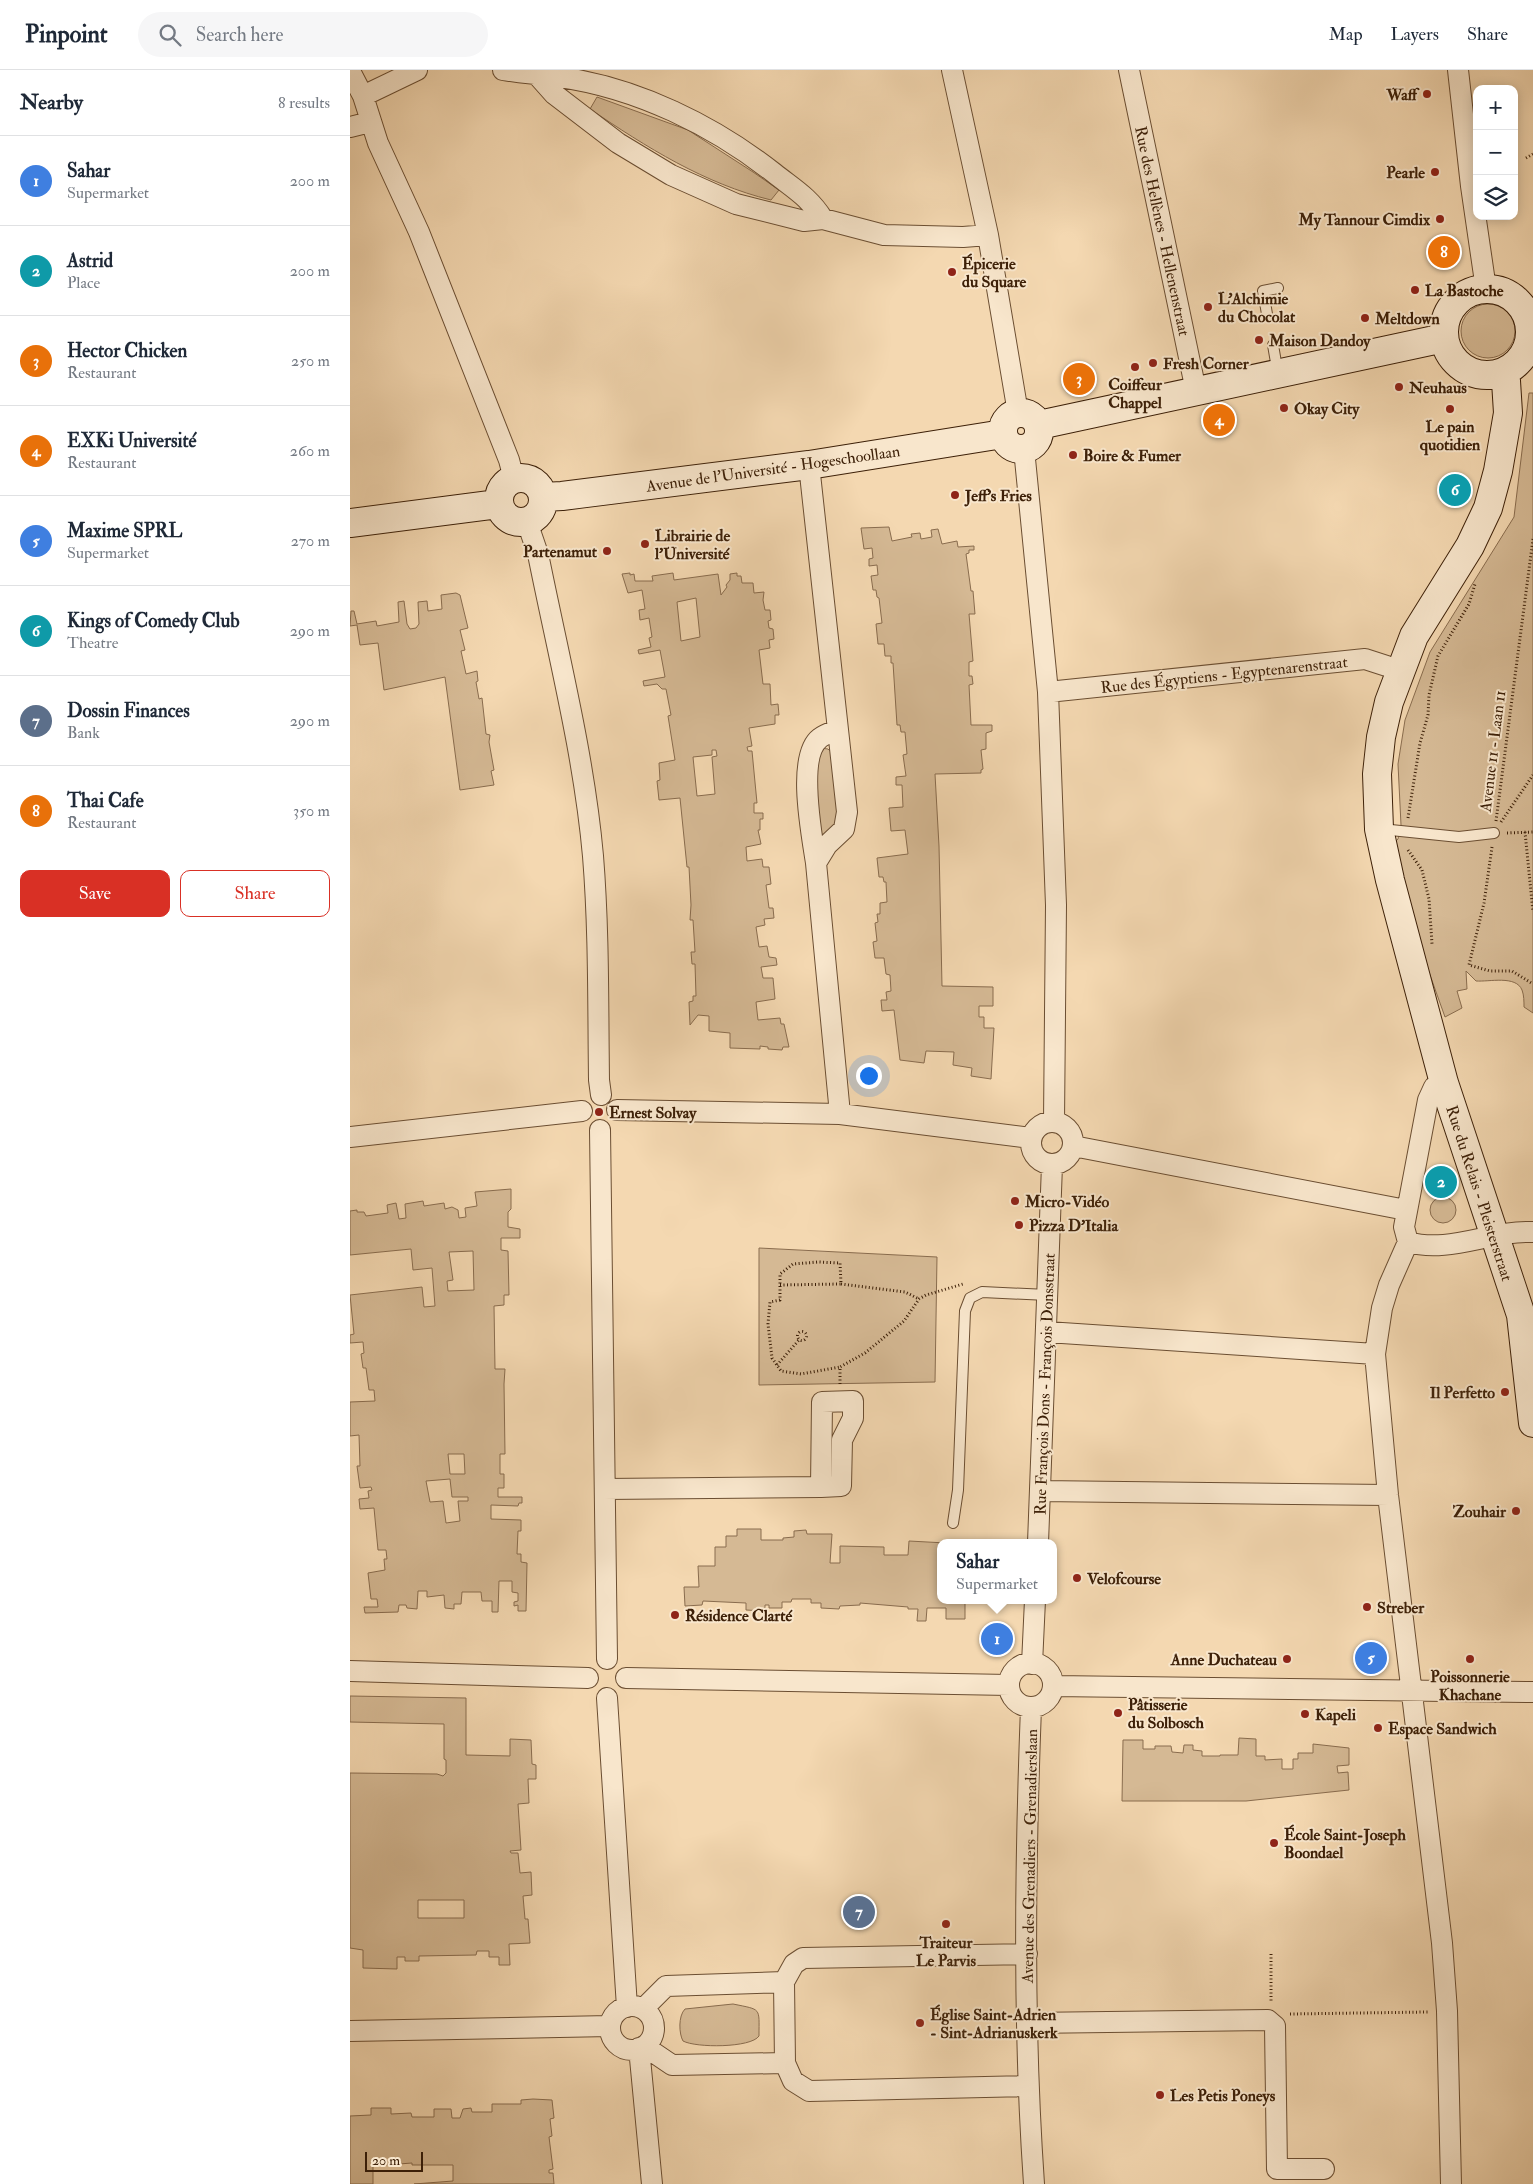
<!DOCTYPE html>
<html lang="en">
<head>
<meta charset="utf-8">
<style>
  body { margin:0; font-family:"IM FELL Double Pica",serif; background:#f6f6f7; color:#1f2937 }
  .controls { position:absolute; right:15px; top:15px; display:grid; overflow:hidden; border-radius:10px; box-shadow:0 2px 12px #0003 }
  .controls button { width:45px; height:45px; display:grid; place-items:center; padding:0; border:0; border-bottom:1px solid #e0e1e3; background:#fff; color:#1f2937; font:25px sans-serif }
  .scale { position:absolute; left:15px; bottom:12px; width:58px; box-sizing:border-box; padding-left:5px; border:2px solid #3d2008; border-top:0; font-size:14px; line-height:18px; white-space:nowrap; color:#3d2008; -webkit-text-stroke:4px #f8e6cc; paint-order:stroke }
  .you { position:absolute; left:518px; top:1005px; width:18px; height:18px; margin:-12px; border:4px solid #fff; border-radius:50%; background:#1a73e8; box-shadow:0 0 0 8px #1a73e833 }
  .badge { display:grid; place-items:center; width:32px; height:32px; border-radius:50%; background:#d93025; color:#fff; font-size:16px; font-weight:700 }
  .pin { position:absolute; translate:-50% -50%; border:2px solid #fff; box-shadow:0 1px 5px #0006 }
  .popup { position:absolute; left:587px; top:1469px; width:120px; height:65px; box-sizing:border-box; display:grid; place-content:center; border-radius:10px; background:#fff; filter:drop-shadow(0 1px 4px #0005); font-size:16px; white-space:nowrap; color:#747a83 }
  .popup b { font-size:19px; color:#1f2937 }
  .popup::after { content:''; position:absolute; left:50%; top:100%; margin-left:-10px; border:10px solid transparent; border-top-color:#fff }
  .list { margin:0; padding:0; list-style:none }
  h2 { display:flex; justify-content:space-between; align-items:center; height:65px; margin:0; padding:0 20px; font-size:21px }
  h2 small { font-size:16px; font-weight:400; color:#747a83 }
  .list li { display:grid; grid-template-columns:32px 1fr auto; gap:15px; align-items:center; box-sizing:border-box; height:90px; padding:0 20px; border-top:1px solid #e0e1e3 }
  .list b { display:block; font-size:19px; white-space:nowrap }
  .list p { margin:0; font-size:16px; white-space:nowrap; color:#747a83 }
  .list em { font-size:16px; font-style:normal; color:#747a83 }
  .actions { display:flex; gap:10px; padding:15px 20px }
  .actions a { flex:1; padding:11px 0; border:1px solid #d93025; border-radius:10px; text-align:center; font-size:18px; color:#d93025 }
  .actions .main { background:#d93025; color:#fff }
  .icon { flex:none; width:28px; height:28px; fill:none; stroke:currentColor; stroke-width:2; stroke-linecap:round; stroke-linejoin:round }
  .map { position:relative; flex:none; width:1183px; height:2114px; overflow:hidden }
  header { display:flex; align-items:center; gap:30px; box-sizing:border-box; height:70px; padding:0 25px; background:#fff; border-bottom:1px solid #e0e1e3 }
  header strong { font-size:24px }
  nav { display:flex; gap:28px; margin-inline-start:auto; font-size:18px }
  .search { width:350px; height:45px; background:#f6f6f7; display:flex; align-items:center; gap:12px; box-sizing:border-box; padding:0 18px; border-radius:28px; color:#747a83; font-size:19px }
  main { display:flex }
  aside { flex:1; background:#fff }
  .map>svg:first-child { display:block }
  .green { fill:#d5b994; stroke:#896c4e; fill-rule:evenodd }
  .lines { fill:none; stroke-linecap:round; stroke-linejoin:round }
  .lane-casing { stroke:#6b4e32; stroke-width:12 }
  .street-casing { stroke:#6b4e32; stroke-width:22 }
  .secondary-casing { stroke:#3d2008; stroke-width:30 }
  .path { stroke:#3d2008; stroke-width:3; stroke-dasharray:1 2.5; stroke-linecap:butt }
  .lane { stroke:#f8e6cc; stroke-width:10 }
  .street { stroke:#f8e6cc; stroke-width:20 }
  .secondary { stroke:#f8e6cc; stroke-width:28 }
  .poi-dot { fill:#8f2418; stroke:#f8e6cc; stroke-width:2 }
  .labels { text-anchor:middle; stroke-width:4; stroke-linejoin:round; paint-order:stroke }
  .poi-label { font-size:16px; font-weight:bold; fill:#3d2008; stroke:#f8e6cc; text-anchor:start }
  .street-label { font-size:16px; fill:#3d2008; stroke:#f8e6cc }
</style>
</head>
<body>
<header>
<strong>Pinpoint</strong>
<div class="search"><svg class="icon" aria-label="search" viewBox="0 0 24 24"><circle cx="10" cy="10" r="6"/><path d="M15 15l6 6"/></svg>Search here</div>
<nav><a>Map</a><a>Layers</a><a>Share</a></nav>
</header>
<main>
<aside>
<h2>Nearby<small>8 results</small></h2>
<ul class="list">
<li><span class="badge" style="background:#3f7fe0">1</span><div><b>Sahar</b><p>Supermarket</p></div><em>200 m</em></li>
<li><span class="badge" style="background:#0f9aa8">2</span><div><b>Astrid</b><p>Place</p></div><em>200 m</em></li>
<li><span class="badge" style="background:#e8710a">3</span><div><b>Hector Chicken</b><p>Restaurant</p></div><em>250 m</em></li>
<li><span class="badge" style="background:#e8710a">4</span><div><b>EXKi Université</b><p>Restaurant</p></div><em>260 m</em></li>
<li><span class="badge" style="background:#3f7fe0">5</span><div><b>Maxime SPRL</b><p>Supermarket</p></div><em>270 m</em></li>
<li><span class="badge" style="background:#0f9aa8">6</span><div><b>Kings of Comedy Club</b><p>Theatre</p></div><em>290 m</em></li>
<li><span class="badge" style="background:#5c6f8a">7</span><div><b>Dossin Finances</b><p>Bank</p></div><em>290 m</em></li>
<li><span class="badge" style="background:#e8710a">8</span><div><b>Thai Cafe</b><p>Restaurant</p></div><em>350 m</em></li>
</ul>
<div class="actions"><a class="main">Save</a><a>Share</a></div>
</aside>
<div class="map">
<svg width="1183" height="2114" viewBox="0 0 1183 2114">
  <rect width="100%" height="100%" fill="#f4d8b1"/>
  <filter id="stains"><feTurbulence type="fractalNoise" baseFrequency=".004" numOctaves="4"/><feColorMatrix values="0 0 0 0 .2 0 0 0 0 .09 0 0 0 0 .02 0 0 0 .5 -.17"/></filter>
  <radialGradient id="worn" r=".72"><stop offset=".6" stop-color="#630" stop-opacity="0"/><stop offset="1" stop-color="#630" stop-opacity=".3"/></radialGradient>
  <!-- green -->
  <path class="green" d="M247,27L338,60L403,102L429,120L421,130C355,114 296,77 240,39Z
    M1111 261a27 27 0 1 1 54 0a27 27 0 1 1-54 0Z
    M1179,323H1183V943L1174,937C1174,932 1174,925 1172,920C1166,905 1139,912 1126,911L1116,901L1117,919L1107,921L1112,938L1095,947L1070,877L1045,772L1048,769L1051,755L1048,694L1055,650L1080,582L1164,447Z
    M539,457L542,471L562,467L561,464L570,463L571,469L582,467L581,460L588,459L592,474L607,471L608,477L624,476V480H619V483L616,484L621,521H623L625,544H619L623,591L619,592V606H622L623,614L619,615L621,655H642V661L636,663V679L631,680L633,699L631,700V703L585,704L589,776L592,916L643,917V936H629V947H634V958H644L641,1009L621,1006L622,998L603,995L604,982L576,981L574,993L550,990L544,940L532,941L531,930H537L536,922L541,921L540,905L536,904L534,888H525L523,872L527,871L525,853L528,852L527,844H530V833L537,832L536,812H534L533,807H529L527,788L558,784L555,760L541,761L539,738L553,737L552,715H546V707L556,706L553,685L557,684L555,662H551L550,655H547L543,593H541V586H535L534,574H528L526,554L532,553L529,528L527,527L526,520H523L521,506L528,505L527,495L519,496V489L523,488L522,478L514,479L511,458Z
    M280,503V505L284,504L285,511H303L302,506L323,503L324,510L368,504L371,525L377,517L376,515L380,510V504L387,503V506H391L392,513H403L404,523L414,522L413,530L415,540H420L421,550L418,551L419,558L423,559L424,569L419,570L420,578L409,580L413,614H420L421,635L428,634L429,645H425V654L399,658L402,676L397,677L398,681H402L407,733H404V743H413V749H410V760H408L411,774L396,777L397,791L412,789L413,797H419L421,814L416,815L419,838H423L424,848L414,849L415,855L406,857L409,877L417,876L419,887L426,888L427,895L411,897L413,908H423L425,929L406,932L408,950L430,948L431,954H434L439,977H433L432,980L418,979V977L410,976V979L380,978V963L359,961V946L348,945L340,955L339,932L343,931V926H346L345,894H342L341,882H345L343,850H340L341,835L339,797H337L330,728L309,730L307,711L310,710L309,693L325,690L318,646L321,645L316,619H312L307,614L294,616L293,611L315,607L310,580L289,584L288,580L301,577L299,568L302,567L299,548L290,550L289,540L295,539L292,520L278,523L272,504ZM346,528L350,567L331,571L327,532ZM362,680H366L367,686L362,687L365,724L347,726L343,687L362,685Z
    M106,523L110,525L118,558L110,560L115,580L111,581L116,604L127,601L128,611L126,612L129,629L132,628L136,664L140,665L139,672L144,700L141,701L144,715L110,720L95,607L34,620L28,573L10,575L7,555L0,556L1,541H4L7,554L26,551L27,556L49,552L48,532L54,531L57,554L60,559L66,558L69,554L68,532L77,531L78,541L92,539L91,525Z
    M470,678L478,679L481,682L489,750L475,765L471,764L462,686Z
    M161,1119V1139L158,1142V1157L170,1159V1168H151V1180L158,1181L159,1225H154V1235L144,1236L145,1299H155L154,1314L155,1384H150V1404H154V1418H148V1427H172V1433H169L168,1436L141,1435V1449L171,1450V1461H168L167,1484H171V1492L177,1493L176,1541H168V1535L164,1536V1532L168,1531V1523L162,1522V1511H149L148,1542H142V1531H132L131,1522H112L111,1534H104V1539L95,1538L94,1525L77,1527V1521H68L67,1539L57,1538L56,1535H49L48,1542L15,1543L14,1537H28L27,1529H21L18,1503L35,1500L34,1489H37L36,1480H28L24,1438L10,1439L9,1429L19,1428L18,1421L22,1420L21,1417L10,1418L7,1396H10L9,1365L0,1366V1332L25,1331L24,1320H19L16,1298H13L11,1284L14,1283L13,1272L0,1273V1265L4,1264L0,1225L72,1217L74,1237L85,1236L82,1198L63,1200L61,1179L0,1185V1141L7,1140V1142H14L16,1146L38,1143L37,1135L46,1133L49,1149L56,1148L55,1134L73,1131L74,1136L94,1133L95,1139L102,1137L108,1140L109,1148L116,1147L115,1138L127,1136L125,1122ZM123,1181L124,1220L98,1221L97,1211L103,1210L99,1182ZM98,1384H114L115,1404H100ZM100,1409L102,1427H118V1431H108L110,1451L96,1453L93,1431L80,1432L76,1411Z
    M1080 1140a13 13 0 1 1 26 0a13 13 0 1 1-26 0Z
    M409,1178L587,1187L585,1312L409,1315Z
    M387,1459H411V1470H433V1468L444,1467V1461L456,1460L457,1464H482L480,1493H490V1476L534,1477V1485H558L559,1471L596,1473H591V1530H615V1549H596V1538H577L576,1551H567L568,1539H558V1537L510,1533V1535L490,1536L489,1539L471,1538V1533H461V1529H442L441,1532H432V1538H419V1535H415V1541L396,1540V1533L353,1531L352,1535L335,1536L334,1517H349L348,1496H365V1477H376V1466H387Z
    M0,1626L116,1628V1685L160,1686V1669L181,1670L182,1694L186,1695V1709H178L179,1733L168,1734L171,1780L160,1781L161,1783H168L170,1803L181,1802L182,1825L173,1826L175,1849H178L180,1873L159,1874L160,1895H149V1887H139V1881H127L126,1885L69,1886V1891H55V1887H47V1899L13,1898V1880L0,1878V1703L87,1704L93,1706L96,1703V1690L94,1689V1654L0,1652ZM68,1830H114V1848H68Z
    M889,1668L906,1669V1686H915V1690L932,1689V1699H943V1689H948V1683H963V1674L999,1678V1695L987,1696L988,1703L998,1702L999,1720L896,1731H772L773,1670H793V1679H805V1676H821L822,1682L833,1683L834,1675H843V1680L852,1681V1686H870V1685H888Z
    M383,1934C412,1940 409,1937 409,1966C401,1978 346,1978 333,1971C329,1964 328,1946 335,1939Z
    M183,2029L202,2030L204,2048L200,2049L202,2066L199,2067L203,2099L199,2100V2103H203L204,2114H64L103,2111V2095H62V2093L23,2096V2114H0V2046L21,2045V2038H41V2044L61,2043L62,2047H84V2039H101L102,2048H110L113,2039L121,2038L122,2042H142V2034H171V2030Z"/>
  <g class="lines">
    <!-- lane casing -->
    <g class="lane-casing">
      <path id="lane" d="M917,244L913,221L928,218
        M923,275L928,304
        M1031,759L1109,767L1144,763
        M603,1453L608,1420L615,1241L620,1228L632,1222L698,1225"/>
    </g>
    <!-- street casing -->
    <g class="street-casing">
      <path id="street" d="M153,0C172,3 191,5 210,7C287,18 363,55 424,103C444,119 459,127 473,149
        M602,0L638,165L668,343
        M779,0L846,321
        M1108,0L1121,116L1136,219
        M0,1L13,26L28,73L69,162L159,390L164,409
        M188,6L204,24L268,73L321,105L386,134L454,151L473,149L534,165L613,167L638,165
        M13,26L67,0
        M0,57L20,52
        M674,379L698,622L706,835L704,1052
        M459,395L497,742L494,759L477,775L466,793
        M177,452L188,484C208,584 234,685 243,786C249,860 248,935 249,1010L251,1025
        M698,622L1015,589L1049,600
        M487,660C482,662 475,664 470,668C446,686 462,766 466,793L490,1044
        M1094,1013L1084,1017L1078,1030L1054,1157L1058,1172L1039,1215L1032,1238L1025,1284L1038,1425L1092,1873L1097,1941L1101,2114
        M267,1040L490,1044L681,1068
        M681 1073a21 21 0 1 1 42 0a21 21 0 1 1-42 0Z
        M250,1060L257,1589
        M0,1067L232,1041
        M723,1076L1056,1140
        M1058,1172C1099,1184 1141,1160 1183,1162
        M697,1262L1025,1284
        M255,1419L471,1417L491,1416L492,1370L503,1348V1331L472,1332L471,1417
        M690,1421L1038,1425
        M688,1473L702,1095
        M659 1615a22 22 0 1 1 44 0a22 22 0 1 1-44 0Z
        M682,1594L685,1530
        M0,1601L238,1608
        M276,1608L659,1615
        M703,1616L1183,1622
        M257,1628L277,1937
        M681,1637C675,1796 673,1956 684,2114
        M677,1884L453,1888L444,1894L434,1912L435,1993L443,2011L459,2021L678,2016
        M260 1958a22 22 0 1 1 44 0a22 22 0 1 1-44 0Z
        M293,1939L316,1916L434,1912
        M678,1953L918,1950L925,1956L927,2099H974
        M0,1961L260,1956
        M294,1976L322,1995L435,1993
        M289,1978L302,2114"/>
    </g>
    <!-- secondary casing -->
    <g class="secondary-casing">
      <path id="secondary" d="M1094 262a43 43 0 1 1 86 0a43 43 0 1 1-86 0Z
        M1153,303L1156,311L1158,343L1148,401L1138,438L1120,476L1064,566L1039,632L1031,667L1027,704L1029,759L1040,810L1094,1013L1171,1245L1183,1353
        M653 361a18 18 0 1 1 36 0a18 18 0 1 1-36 0Z
        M689,355L1094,268
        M149 430a22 22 0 1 1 44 0a22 22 0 1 1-44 0Z
        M193,427L212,426L459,395L653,364
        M0,453L148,434"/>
    </g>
    <!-- path -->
    <path class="path" d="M1176,88L1183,84
      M1179,274L1183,278
      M1058,748L1070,673L1078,645L1079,625L1088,586L1119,534L1125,514
      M1146,751L1183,469
      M1151,752L1183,705
      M1175,762L1183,842
      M1157,763L1183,762
      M1142,777L1134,833L1119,895L1140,901H1162L1183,914
      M1058,780L1072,800L1079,829L1082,874
      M491,1214L555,1222L569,1229
      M430,1215L491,1214L490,1193L468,1192L443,1194L430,1204V1230L420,1232L418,1254L422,1288L431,1301L451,1304L490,1297
      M447.5 1266a4.5 4.5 0 1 1 9 0a4.5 4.5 0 1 1-9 0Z
      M427,1295L449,1270
      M490,1314V1297L515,1283L554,1251L569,1229L576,1225L613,1214
      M921,1884V1932
      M940,1944L1078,1942"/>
    <!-- lane -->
    <use href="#lane" class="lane"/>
    <!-- street -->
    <use href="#street" class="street"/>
    <!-- secondary -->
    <use href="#secondary" class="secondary"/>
  </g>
  <!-- markers -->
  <g class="poi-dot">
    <circle cx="1077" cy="24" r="5"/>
    <circle cx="1085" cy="102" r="5"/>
    <circle cx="1090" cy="149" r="5"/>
    <circle cx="602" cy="202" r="5"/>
    <circle cx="1065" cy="220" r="5"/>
    <circle cx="858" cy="237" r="5"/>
    <circle cx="1015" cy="248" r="5"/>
    <circle cx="909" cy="270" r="5"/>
    <circle cx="803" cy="293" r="5"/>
    <circle cx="785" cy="297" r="5"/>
    <circle cx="1049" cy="317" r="5"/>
    <circle cx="934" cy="338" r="5"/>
    <circle cx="1100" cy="339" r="5"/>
    <circle cx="723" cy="385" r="5"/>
    <circle cx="605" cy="425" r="5"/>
    <circle cx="295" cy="474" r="5"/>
    <circle cx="257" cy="481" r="5"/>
    <circle cx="249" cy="1042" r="5"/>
    <circle cx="665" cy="1131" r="5"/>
    <circle cx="669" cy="1155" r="5"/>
    <circle cx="1155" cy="1322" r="5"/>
    <circle cx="1166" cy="1441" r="5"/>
    <circle cx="727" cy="1508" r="5"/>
    <circle cx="1017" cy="1537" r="5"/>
    <circle cx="325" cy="1545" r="5"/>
    <circle cx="937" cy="1589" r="5"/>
    <circle cx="1120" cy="1589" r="5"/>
    <circle cx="768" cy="1643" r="5"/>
    <circle cx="955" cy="1644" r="5"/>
    <circle cx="1028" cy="1658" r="5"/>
    <circle cx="924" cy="1773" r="5"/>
    <circle cx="596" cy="1854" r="5"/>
    <circle cx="570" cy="1953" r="5"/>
    <circle cx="810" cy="2025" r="5"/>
  </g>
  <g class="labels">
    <!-- poi labels -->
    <g class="poi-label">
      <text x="1067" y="30" text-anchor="end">Waff</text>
      <text x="1075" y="108" text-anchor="end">Pearle</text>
      <text x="1080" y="155" text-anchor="end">My Tannour Cimdix</text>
      <text x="612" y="199">Épicerie<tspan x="612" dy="18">du Square</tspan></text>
      <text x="1075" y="226">La Bastoche</text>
      <text x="868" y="234">L'Alchimie<tspan x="868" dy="18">du Chocolat</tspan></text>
      <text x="1025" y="254">Meltdown</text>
      <text x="919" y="276">Maison Dandoy</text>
      <text x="813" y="299">Fresh Corner</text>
      <text x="785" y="320" text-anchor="middle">Coiffeur<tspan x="785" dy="18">Chappel</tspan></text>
      <text x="1059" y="323">Neuhaus</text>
      <text x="944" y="344">Okay City</text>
      <text x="1100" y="362" text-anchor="middle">Le pain<tspan x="1100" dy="18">quotidien</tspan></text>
      <text x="733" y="391">Boire &amp; Fumer</text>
      <text x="615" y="431">Jeff's Fries</text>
      <text x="305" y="471">Librairie de<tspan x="305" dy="18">l'Université</tspan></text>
      <text x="247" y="487" text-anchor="end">Partenamut</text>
      <text x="259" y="1048">Ernest Solvay</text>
      <text x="675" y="1137">Micro-Vidéo</text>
      <text x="679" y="1161">Pizza D’Italia</text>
      <text x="1145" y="1328" text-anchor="end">Il Perfetto</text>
      <text x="1156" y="1447" text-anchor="end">Zouhair</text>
      <text x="737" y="1514">Velofcourse</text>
      <text x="1027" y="1543">Streber</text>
      <text x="335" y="1551">Résidence Clarté</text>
      <text x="927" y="1595" text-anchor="end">Anne Duchateau</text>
      <text x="1120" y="1612" text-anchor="middle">Poissonnerie<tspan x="1120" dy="18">Khachane</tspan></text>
      <text x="778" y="1640">Pâtisserie<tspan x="778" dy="18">du Solbosch</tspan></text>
      <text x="965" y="1650">Kapeli</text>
      <text x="1038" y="1664">Espace Sandwich</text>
      <text x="934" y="1770">École Saint-Joseph<tspan x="934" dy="18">Boondael</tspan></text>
      <text x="596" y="1878" text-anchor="middle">Traiteur<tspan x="596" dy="18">Le Parvis</tspan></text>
      <text x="580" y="1950">Église Saint-Adrien<tspan x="580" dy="18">- Sint-Adrianuskerk</tspan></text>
      <text x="820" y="2031">Les Petis Poneys</text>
    </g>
    <!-- street labels -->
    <g class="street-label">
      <text transform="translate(813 161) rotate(78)" y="6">Rue des Hellènes - Hellenenstraat</text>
      <text transform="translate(423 398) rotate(-8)" y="6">Avenue de l'Université - Hogeschoollaan</text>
      <text transform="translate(874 604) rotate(-6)" y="6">Rue des Égyptiens - Egyptenarenstraat</text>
      <text transform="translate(1142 681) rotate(-83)" y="6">Avenue 11 - Laan 11</text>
      <text transform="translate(1130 1123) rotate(72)" y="6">Rue du Relais - Pleisterstraat</text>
      <text transform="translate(694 1314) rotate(-88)" y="6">Rue François Dons - François Donsstraat</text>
      <text transform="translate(679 1786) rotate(-89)" y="6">Avenue des Grenadiers - Grenadierslaan</text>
    </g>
  </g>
  <rect width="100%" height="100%" filter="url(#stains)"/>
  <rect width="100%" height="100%" fill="url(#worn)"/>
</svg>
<div class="controls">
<button>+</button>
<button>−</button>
<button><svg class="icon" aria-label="layers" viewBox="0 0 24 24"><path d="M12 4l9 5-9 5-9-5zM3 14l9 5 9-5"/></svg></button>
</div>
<div class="scale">20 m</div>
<div class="you"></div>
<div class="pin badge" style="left:647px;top:1569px;background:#3f7fe0">1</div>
<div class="popup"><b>Sahar</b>Supermarket</div>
<div class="pin badge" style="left:1091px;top:1112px;background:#0f9aa8">2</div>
<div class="pin badge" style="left:729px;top:309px;background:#e8710a">3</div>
<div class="pin badge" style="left:869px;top:350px;background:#e8710a">4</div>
<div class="pin badge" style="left:1021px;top:1588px;background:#3f7fe0">5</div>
<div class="pin badge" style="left:1105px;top:420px;background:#0f9aa8">6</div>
<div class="pin badge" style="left:509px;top:1842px;background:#5c6f8a">7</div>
<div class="pin badge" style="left:1094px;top:182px;background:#e8710a">8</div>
</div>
</main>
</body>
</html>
